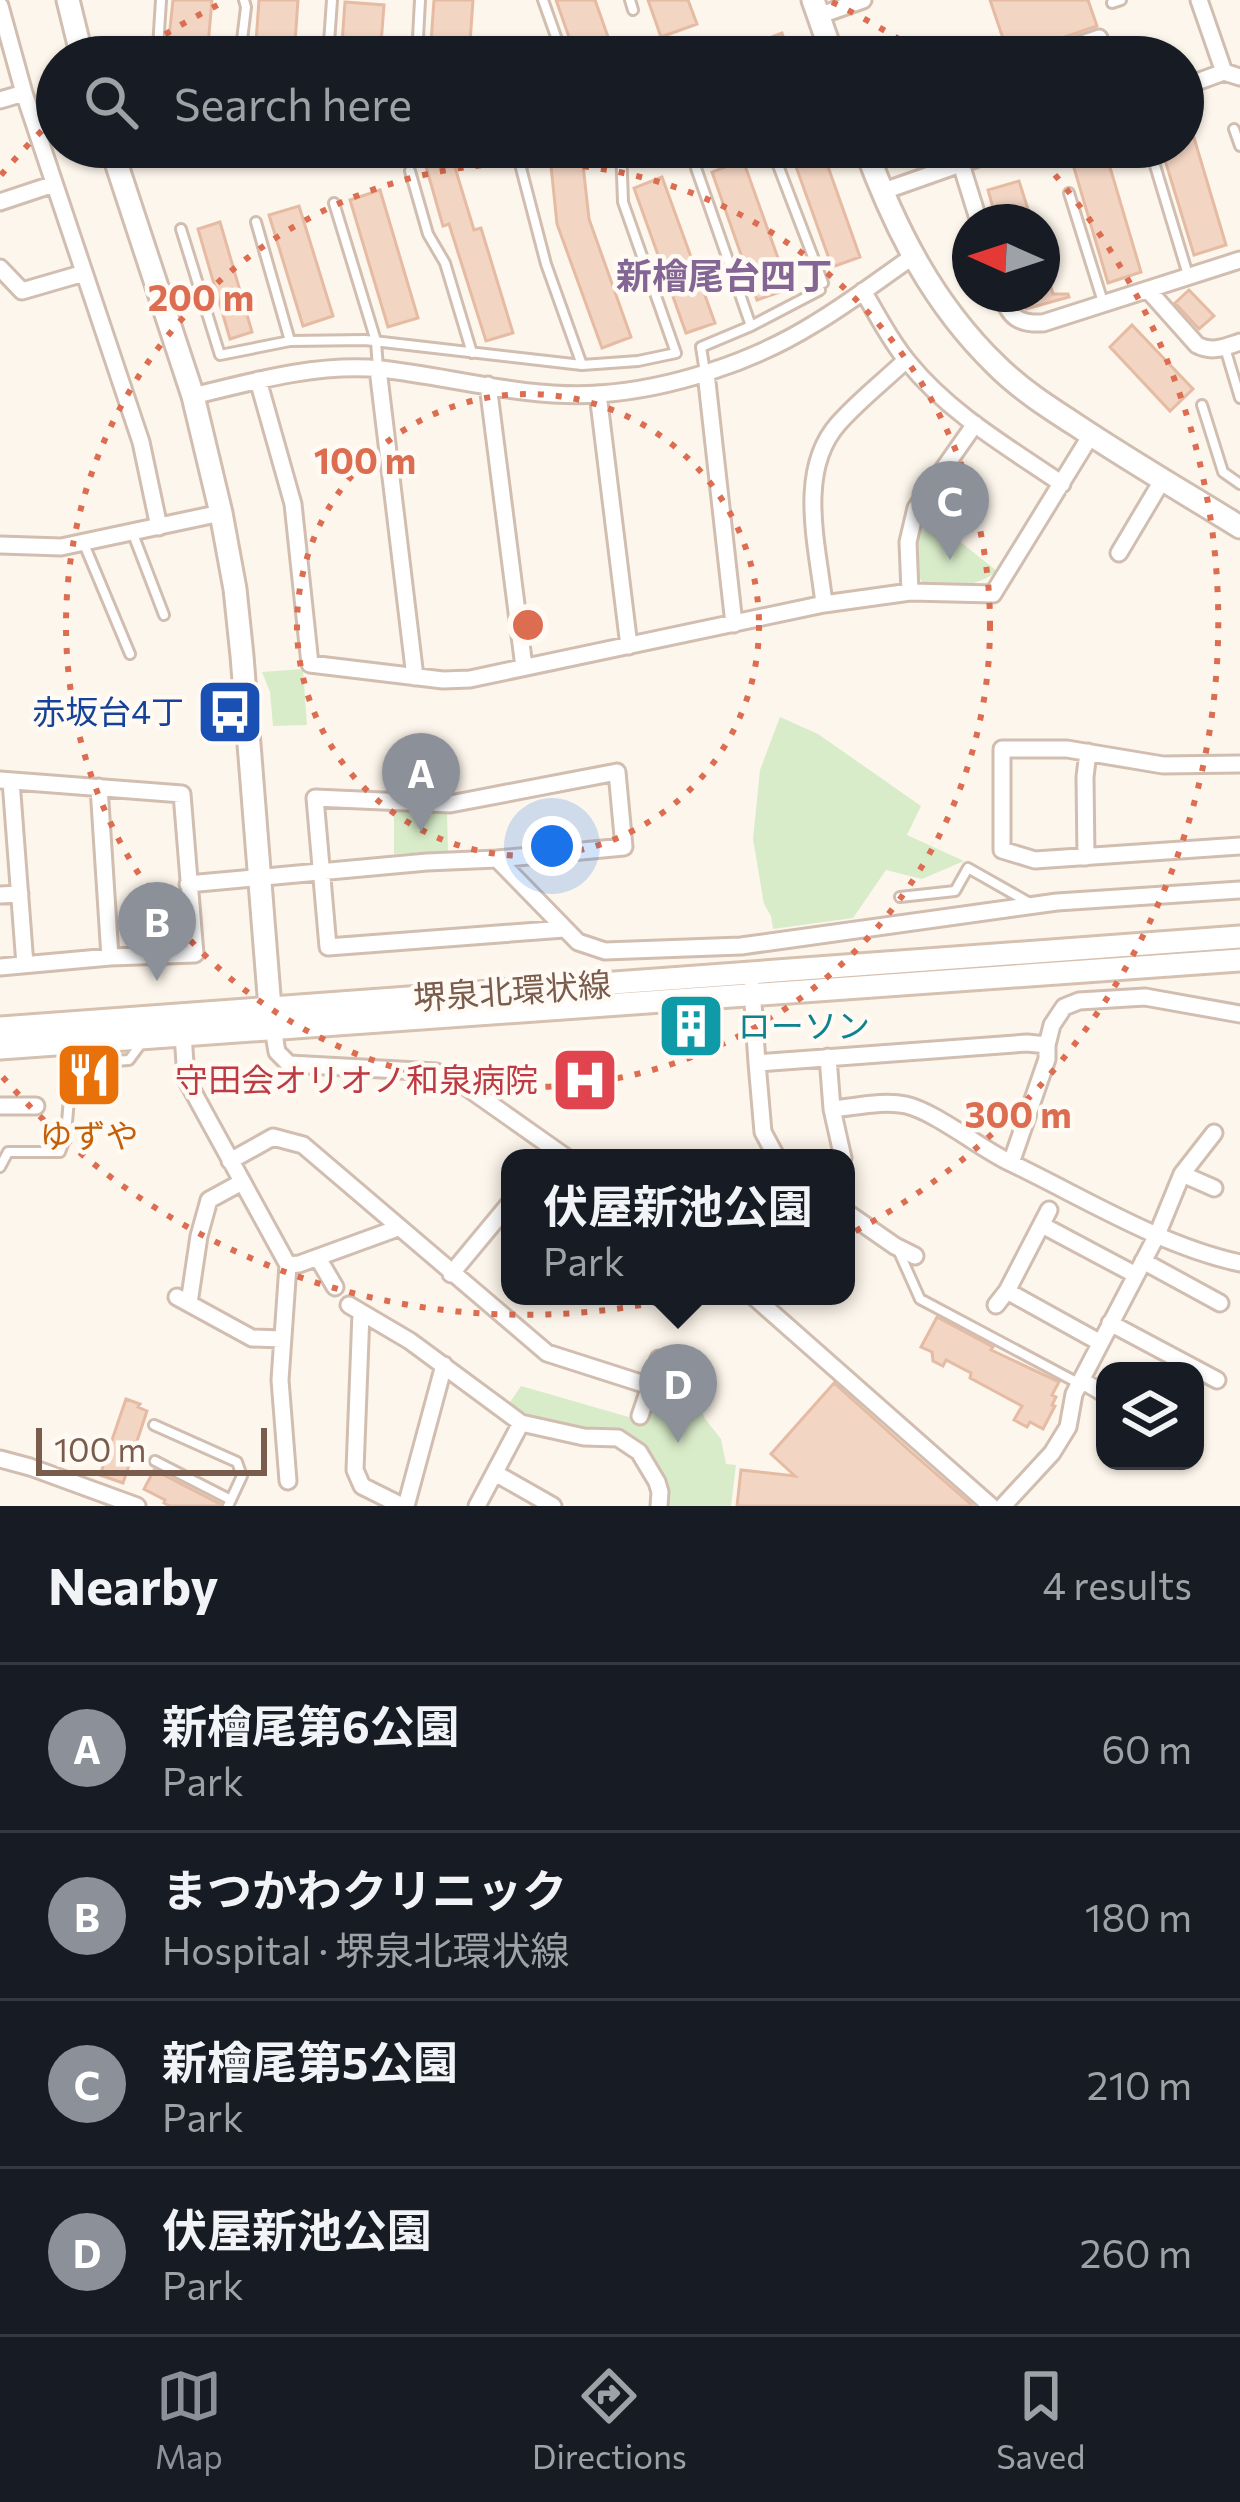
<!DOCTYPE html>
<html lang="en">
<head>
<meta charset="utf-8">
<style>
  body { margin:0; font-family:Commissioner,"Noto Sans JP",sans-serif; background:#242831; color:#f1f3f6 }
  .controls { position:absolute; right:36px; bottom:36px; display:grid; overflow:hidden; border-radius:24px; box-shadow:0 3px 9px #0004 }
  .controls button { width:108px; height:108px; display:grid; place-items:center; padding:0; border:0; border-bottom:3px solid #363941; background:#171b24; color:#f1f3f6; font:60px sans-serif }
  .compass { position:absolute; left:952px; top:204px; width:108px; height:108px; border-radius:50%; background:#171b24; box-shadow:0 3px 9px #0004; rotate:273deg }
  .scale { position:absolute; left:36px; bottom:30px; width:231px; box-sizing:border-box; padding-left:12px; border:6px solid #7a5c4d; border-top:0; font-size:33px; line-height:42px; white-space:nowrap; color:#7a5c4d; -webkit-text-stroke:9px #fffaf3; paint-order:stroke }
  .you { position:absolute; left:552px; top:846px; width:42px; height:42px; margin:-30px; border:9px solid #fff; border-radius:50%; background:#1a73e8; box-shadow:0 0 0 18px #1a73e833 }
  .badge { display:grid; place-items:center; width:78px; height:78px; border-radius:50%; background:#8c9099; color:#fff; font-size:39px; font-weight:700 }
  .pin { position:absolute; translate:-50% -99px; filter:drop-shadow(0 3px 6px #0008) }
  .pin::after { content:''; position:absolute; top:63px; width:42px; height:36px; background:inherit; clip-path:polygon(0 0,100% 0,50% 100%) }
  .popup { position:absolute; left:501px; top:1149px; width:354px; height:156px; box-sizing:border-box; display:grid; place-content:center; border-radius:24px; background:#171b24; filter:drop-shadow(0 3px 9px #0005); font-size:39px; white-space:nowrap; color:#9ea1a6 }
  .popup b { font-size:45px; color:#f1f3f6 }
  .popup::after { content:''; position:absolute; left:50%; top:100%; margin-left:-24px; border:24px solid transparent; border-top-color:#171b24 }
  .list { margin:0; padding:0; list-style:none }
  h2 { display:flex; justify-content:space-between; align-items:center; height:156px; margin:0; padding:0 48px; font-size:51px }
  h2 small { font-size:39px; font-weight:400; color:#9ea1a6 }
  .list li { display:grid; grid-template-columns:78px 1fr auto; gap:36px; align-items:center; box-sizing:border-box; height:168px; padding:0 48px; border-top:3px solid #363941 }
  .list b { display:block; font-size:45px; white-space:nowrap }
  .list p { margin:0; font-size:39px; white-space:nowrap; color:#9ea1a6 }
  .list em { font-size:39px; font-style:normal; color:#9ea1a6 }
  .icon { flex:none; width:66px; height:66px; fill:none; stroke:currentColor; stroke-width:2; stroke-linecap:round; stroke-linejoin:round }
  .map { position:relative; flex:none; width:1240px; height:1506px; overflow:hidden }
  .search { position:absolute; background:#171b24; box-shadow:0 3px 9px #0004; left:36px; right:36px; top:36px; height:132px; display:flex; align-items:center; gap:30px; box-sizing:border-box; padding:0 42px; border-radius:66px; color:#9ea1a6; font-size:45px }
  .sheet { height:828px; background:#171b24 }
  nav { display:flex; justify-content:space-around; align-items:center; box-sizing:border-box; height:168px; border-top:3px solid #363941; background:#171b24; font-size:33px; color:#9ea1a6 }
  nav a { display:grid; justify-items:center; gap:6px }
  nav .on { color:#8c9099 }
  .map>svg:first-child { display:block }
  .green { fill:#d8ecc9 }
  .building { fill:#f3d5c3; stroke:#e6bba3; stroke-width:3 }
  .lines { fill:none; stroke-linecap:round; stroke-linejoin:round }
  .service-casing { stroke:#d1beb0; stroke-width:14 }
  .minor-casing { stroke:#d1beb0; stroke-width:21 }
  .tertiary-casing { stroke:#d1beb0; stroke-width:27 }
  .secondary-casing { stroke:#d6c0b0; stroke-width:27 }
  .service { stroke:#fff; stroke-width:8 }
  .minor { stroke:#fff; stroke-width:15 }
  .tertiary { stroke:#fff; stroke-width:21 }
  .secondary { stroke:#fff; stroke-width:21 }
  .ring { fill:none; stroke:#dc6d51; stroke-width:6; stroke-dasharray:6 12 }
  .labels { text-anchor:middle; stroke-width:9; stroke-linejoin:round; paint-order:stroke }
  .transit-label { font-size:33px; fill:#164399; stroke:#fffaf3; text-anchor:end }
  .street-label { font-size:33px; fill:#7a5c4d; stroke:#fffaf3 }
  .culture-label { font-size:33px; fill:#0d838f; stroke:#fffaf3; text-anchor:start }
  .health-label { font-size:33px; fill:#be3a42; stroke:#fffaf3; text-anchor:end }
  .food-label { font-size:33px; fill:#c56008; stroke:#fffaf3 }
  .neighbourhood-label { font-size:36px; font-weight:bold; fill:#846695; stroke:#fffaf3 }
  .centre { fill:#dc6d51; stroke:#fffaf3; stroke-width:6 }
  .ring-label { font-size:36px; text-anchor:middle; font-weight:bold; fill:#dc6d51; stroke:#fffaf3; stroke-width:9; stroke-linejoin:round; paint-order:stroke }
</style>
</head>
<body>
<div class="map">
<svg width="1240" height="1506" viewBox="0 0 1240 1506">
  <rect width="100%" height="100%" fill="#fdf6ec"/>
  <!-- green -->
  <path class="green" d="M918,528L949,533L997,571C974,589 954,586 926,585C910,575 916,546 918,528Z
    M303,669L307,725L273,726L270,692L262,672Z
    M780,717L818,734L921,806L907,835L964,861L922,879L886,870L853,918L773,929L771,916L764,904L753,839L760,770Z
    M394,810L447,813L448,851L394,854Z
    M659,1381L697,1397L705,1419L721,1439L726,1464L736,1465L731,1506H667L668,1493L665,1484L640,1447L579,1430L528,1420L508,1405L521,1386L646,1422Z"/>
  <!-- building -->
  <path class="building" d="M173,0H212L207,57H167Z
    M259,0H298L294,57H255Z
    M434,0H473L469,57H430Z
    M556,0H595L613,51L595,57H576Z
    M648,0H688L697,24L661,37Z
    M990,0H1088L1097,26L1009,56Z
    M345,2L384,5L380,57H341Z
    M782,33L790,57H755L751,45Z
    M1186,111L1226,245L1194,255L1161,147H1183V112Z
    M549,147H581L589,219L631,337L602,348L557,224Z
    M789,147H821L860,257L832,267Z
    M1080,147H1104L1141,272L1108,283L1069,151Z
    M449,148L474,230L481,228L513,333L486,341L449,224L443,226L423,156Z
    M743,160L789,289L757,300L712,172Z
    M662,177L715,323L686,333L634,188Z
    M1019,181L1032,222H997L988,190Z
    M380,190L418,318L388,327L350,200Z
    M299,206L333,316L303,326L269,215Z
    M220,222L252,332L230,339L198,229Z
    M1042,267H1045L1053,294H1068L1069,297L1026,309L1019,294H1042Z
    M1189,290L1214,316L1199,329L1175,303Z
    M1132,325L1193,389L1170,411L1110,347Z
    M710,1013L712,1037L681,1039L664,1016Z
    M937,1317L993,1347L991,1350L1059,1382L1052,1395L1056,1397L1052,1405L1055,1406L1043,1429L1030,1422L1027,1427L1014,1420L1022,1406L970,1378L971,1373L946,1360L943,1366L933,1361L932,1352L921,1347Z
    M834,1383L911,1452L973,1506H737L741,1470L795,1476L771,1454Z
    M126,1399L140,1404L138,1407L147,1411L123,1483L100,1475Z
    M154,1470L220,1504V1506H170L164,1503L165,1500L144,1489Z"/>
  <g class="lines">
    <!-- service casing -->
    <g class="service-casing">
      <path id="service" d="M543,0L560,48
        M630,0L633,10
        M1112,3L1121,0
        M158,48L161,0
        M240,57L246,7L244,0
        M328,57L332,0
        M417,57L420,0
        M1234,129L1240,146
        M533,147L521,168L546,264L582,365
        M771,147L823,283
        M1153,159L1188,275
        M696,168L751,326
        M410,171L428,234L445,263L472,353
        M1069,193L1103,302
        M334,203L376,341L378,369
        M256,222L290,341
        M181,229L220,355L290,341L365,340L582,365L638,361L676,353L623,202L621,147
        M1225,348L1240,398
        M705,372L701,347L751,326L820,290
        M1202,405L1223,472L1240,484
        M133,534L164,615
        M84,544L130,654
        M900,897L955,891L968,868L1028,902
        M82,1063L129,1060L143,1041
        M0,1167L8,1152H60C73,1123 62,1088 82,1063L80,1048
        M899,1252L920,1299L1078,1383
        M154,1425L237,1462L242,1476L228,1506
        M155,1461L231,1500"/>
    </g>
    <!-- minor casing -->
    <g class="minor-casing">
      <path id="minor" d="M1199,0L1224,72
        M0,6L24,93L141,442L159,527
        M818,16L863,0
        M1044,57L1099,38L1105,57
        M1183,87L1224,72L1240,77
        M0,100L24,93
        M930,147L937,170
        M961,164L979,222
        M881,192L1009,147
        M0,202L54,184
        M0,268L22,291L84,273
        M1148,290L1197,345C1212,353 1225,347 1240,342
        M863,291C877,314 890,341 908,362C949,413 1008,447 1062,484
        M1002,294C1009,318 1019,324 1043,323L1240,260
        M378,369L415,677
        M706,373L734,624
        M258,380L293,504L310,664L443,680L470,679L824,604L910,592L993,594L1091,435
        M488,385L524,667
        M598,394L629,646
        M193,396C254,381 318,363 381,369C453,377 526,399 599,394C671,389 753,362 814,324C848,304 880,279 912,257
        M0,545L61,547L221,513
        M1119,553L1163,479
        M910,592L908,542L916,508L975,424
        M824,604C818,547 796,472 838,424C858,401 884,381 906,360
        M1240,764L1163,765L1067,749H1002V850L1035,860L1240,846
        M0,780L182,794L195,954L110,957L0,967
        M11,781L25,965
        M99,787L110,957
        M1086,857L1085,777L1088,752
        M497,859L624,847L617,772L450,804L315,798L328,947L564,929
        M188,884L427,862L497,859L578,942L605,951L741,946L1057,902L1240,890
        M0,895L20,894
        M752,988L757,1063L1027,1043L1047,1045L1052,1025L1064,1007L1079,1001L1145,997L1240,1014
        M272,1022L277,1052L289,1064L436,1072L465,1086L567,1158
        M183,1034L186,1079L288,1265
        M828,1057L832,1109C855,1107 883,1100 906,1105C936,1112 981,1149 1011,1163C1084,1198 1161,1246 1240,1263
        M757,1063L763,1132L777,1158
        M0,1106H36
        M832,1109L843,1158
        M230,1161L273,1137L303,1145L547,1353L650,1386
        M1011,1163L1047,1059V1045
        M1182,1174L1214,1188
        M846,1212L895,1246L915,1256
        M1042,1225L1136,1275
        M318,1258L335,1287
        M1143,1261L1220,1303
        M451,1274L510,1203
        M1007,1291L1099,1342
        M753,1296L991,1506
        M177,1297L252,1338L283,1339
        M189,1303L199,1236L209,1200L242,1182
        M349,1305L410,1341L521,1423L584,1437L618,1438L639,1452L657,1482L660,1492L659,1506
        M996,1305L1007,1291L1049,1210
        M361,1313L355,1470L362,1486L402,1506
        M1110,1323L1217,1380
        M1081,1380L1105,1394
        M640,1416L659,1359
        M0,1459L30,1467L137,1506
        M495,1473L553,1506
        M288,1481L280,1380L288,1265L299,1264L398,1228
        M406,1506L444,1365
        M477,1506L521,1423
        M1003,1506L1052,1453L1068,1427L1074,1394L1157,1235L1182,1174L1214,1133"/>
    </g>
    <!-- tertiary casing -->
    <g class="tertiary-casing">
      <path id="tertiary" d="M68,0L82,57
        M813,0L833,57
        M111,147L193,396L221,513L235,589L242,656L270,1008
        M865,147C895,229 933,304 996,365C1020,389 1048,407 1076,425C1130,461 1185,493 1240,527"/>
    </g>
    <!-- secondary casing -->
    <g class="secondary-casing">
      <path id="secondary" d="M0,1028L1240,937
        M0,1048L1240,960"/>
    </g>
    <!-- service -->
    <use href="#service" class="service"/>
    <!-- minor -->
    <use href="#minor" class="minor"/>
    <!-- tertiary -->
    <use href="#tertiary" class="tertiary"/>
    <!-- secondary -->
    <use href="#secondary" class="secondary"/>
  </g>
  <!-- distance rings -->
  <g class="ring">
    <circle cx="528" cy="625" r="231"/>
    <circle cx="528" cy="625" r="462"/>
    <path d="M1 175A693 693 0 0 1 55 118M135 54A693 693 0 0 1 224 2M832 2A693 693 0 0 1 921 54M1031 148A693 693 0 1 1 1 1075"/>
  </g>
  <!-- icons -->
  <defs>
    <g id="bus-square" transform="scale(3.45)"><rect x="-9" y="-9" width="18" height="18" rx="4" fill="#1a4fb4" stroke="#fffaf3"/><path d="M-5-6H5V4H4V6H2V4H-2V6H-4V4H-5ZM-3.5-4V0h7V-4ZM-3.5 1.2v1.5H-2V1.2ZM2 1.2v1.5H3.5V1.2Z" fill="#fff"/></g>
    <g id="building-square" transform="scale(3.45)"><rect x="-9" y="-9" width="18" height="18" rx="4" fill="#0f9aa8" stroke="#fffaf3"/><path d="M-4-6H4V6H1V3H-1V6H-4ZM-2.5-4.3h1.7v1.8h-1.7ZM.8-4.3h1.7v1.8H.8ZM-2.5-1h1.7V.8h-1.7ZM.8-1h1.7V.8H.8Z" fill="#fff"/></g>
    <g id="restaurant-square" transform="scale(3.45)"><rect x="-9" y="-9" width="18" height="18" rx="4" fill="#e8710a" stroke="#fffaf3"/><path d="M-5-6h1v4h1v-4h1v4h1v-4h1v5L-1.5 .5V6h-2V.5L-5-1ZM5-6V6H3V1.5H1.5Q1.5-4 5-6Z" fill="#fff"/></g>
    <g id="hospital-square" transform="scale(3.45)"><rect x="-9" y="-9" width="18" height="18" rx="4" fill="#e0444e" stroke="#fffaf3"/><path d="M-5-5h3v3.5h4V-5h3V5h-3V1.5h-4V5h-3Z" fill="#fff"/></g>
  </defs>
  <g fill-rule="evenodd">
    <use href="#bus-square" x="230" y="712"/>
    <use href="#building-square" x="691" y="1026"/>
    <use href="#restaurant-square" x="89" y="1075"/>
    <use href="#hospital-square" x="585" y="1080"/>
  </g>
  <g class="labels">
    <!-- transit labels -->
    <g class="transit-label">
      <text x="184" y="724">赤坂台4丁</text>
    </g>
    <!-- street labels -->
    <g class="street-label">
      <text transform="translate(512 991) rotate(-4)" y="12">堺泉北環状線</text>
    </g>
    <!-- culture labels -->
    <g class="culture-label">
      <text x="738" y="1038">ローソン</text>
    </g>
    <!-- health labels -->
    <g class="health-label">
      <text x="538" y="1092">守田会オリオノ和泉病院</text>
    </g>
    <!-- food labels -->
    <g class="food-label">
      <text x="89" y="1148">ゆずや</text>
    </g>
    <!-- neighbourhood labels -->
    <g class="neighbourhood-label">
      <text x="724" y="289">新檜尾台四丁</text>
    </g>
  </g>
  <circle cx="528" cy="625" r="18" class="centre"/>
  <g class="ring-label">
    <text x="201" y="311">200 m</text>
    <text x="365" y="474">100 m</text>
    <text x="1018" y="1128">300 m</text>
  </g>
</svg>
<div class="controls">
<button><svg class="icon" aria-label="layers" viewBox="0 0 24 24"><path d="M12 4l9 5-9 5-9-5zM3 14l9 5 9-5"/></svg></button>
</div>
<svg class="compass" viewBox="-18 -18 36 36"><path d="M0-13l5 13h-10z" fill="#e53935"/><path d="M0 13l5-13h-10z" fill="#9ea1a6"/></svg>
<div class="scale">100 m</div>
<div class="you"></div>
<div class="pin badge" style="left:421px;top:832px">A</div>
<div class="pin badge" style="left:157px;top:981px">B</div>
<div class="pin badge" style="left:950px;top:560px">C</div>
<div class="pin badge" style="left:678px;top:1443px">D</div>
<div class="popup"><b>伏屋新池公園</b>Park</div>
<div class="search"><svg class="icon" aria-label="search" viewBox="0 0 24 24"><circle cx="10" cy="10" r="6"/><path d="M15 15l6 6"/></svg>Search here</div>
</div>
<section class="sheet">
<h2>Nearby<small>4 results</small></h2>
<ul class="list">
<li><span class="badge">A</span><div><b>新檜尾第6公園</b><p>Park</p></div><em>60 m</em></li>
<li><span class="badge">B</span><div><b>まつかわクリニック</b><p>Hospital · 堺泉北環状線</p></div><em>180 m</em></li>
<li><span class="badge">C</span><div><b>新檜尾第5公園</b><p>Park</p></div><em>210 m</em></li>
<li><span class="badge">D</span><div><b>伏屋新池公園</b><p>Park</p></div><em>260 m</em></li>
</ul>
</section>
<nav>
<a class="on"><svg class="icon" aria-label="map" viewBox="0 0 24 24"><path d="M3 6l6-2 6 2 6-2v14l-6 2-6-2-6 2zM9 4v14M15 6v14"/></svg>Map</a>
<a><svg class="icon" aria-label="directions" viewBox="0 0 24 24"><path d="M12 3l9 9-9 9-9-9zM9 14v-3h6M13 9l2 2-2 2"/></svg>Directions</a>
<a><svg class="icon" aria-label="saved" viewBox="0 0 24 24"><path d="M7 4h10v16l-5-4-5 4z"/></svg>Saved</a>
</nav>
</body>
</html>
